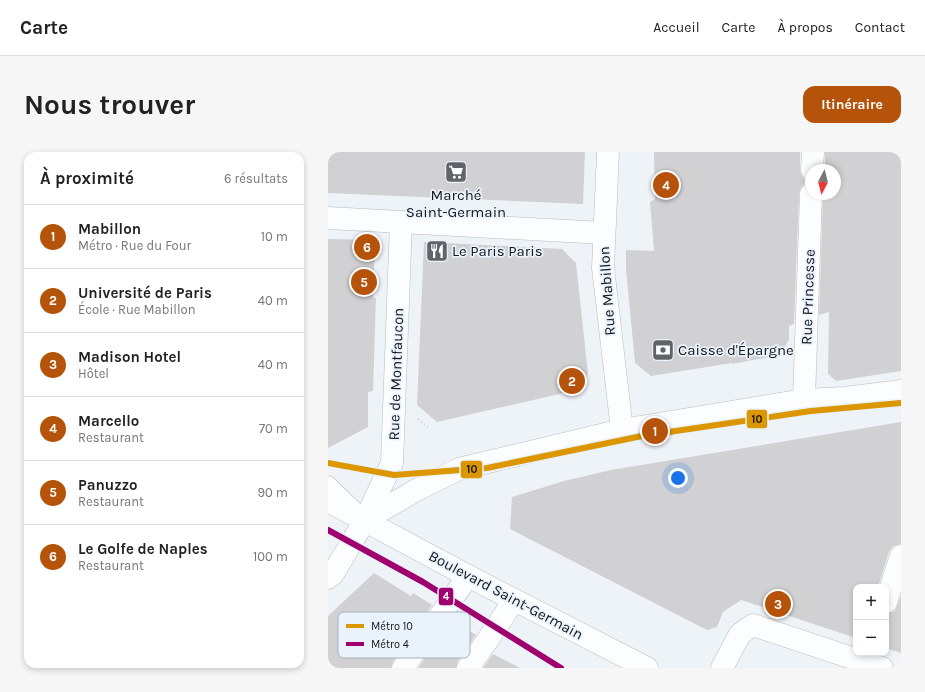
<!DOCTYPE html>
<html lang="fr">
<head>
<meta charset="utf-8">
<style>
  body { margin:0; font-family:Karla,sans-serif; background:#f6f6f6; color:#222 }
  .controls { position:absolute; right:12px; bottom:12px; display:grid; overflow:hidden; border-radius:8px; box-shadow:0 2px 6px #0003 }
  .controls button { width:36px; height:36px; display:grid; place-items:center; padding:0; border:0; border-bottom:1px solid #e0e0e0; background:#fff; color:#222; font:20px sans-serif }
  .compass { position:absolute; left:477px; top:12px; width:36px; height:36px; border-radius:50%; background:#fff; box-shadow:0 2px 6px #0003; rotate:187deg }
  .you { position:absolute; left:350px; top:326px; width:14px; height:14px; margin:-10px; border:3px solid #fff; border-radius:50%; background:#1a73e8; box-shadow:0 0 0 6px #1a73e833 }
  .badge { display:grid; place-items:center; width:26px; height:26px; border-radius:50%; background:#b45309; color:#fff; font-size:13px; font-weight:700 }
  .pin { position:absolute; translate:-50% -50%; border:2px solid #fff; box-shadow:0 1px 4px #0006 }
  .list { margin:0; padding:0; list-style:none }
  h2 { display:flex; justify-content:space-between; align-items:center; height:52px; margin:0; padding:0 16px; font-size:17px }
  h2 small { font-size:13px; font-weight:400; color:#767676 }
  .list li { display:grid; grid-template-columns:26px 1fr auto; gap:12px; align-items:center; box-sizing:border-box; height:64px; padding:0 16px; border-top:1px solid #e0e0e0 }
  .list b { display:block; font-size:15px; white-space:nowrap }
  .list p { margin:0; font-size:13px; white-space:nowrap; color:#767676 }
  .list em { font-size:13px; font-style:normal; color:#767676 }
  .map { position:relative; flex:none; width:573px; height:516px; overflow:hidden; border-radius:12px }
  header { display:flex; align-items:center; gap:24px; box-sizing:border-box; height:56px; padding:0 20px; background:#fff; border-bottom:1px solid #e0e0e0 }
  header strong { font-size:19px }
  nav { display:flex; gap:22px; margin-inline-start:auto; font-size:14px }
  .intro { display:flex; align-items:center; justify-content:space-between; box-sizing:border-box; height:96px; padding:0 24px }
  h1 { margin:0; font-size:28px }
  .button { padding:10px 18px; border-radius:12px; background:#b45309; color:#fff; font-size:14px; font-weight:700 }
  main { display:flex; gap:24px; padding:0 24px }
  aside { flex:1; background:#fff; border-radius:12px; box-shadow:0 2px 6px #0003 }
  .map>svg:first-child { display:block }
  .building { fill:#d1d1d3 }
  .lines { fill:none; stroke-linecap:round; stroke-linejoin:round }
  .lane-casing { stroke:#b9bcc0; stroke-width:17 }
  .street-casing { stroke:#b9bcc0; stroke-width:23 }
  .secondary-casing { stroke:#b9bcc0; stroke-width:23 }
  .primary-casing { stroke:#b9bcc0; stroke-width:23 }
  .path { stroke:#cfd1d3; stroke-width:2.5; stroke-dasharray:1 3; stroke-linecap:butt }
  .lane { stroke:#fcfdfe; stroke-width:16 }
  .street { stroke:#fcfdfe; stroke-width:22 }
  .secondary { stroke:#fcfdfe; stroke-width:22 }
  .primary { stroke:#fcfdfe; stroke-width:22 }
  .metro-1-casing { stroke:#eaf3fc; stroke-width:9 }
  .metro-2-casing { stroke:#eaf3fc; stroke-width:9 }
  .metro-1 { stroke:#dc9600; stroke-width:6 }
  .metro-2 { stroke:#a0006e; stroke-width:6 }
  .labels { text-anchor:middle; stroke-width:3.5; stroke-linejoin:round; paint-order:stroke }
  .poi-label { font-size:15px; fill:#14171b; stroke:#eaf3fc; text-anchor:start }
  .street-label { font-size:15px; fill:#14171b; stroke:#eaf3fc }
  .key { fill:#eaf3fc; stroke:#aab1b8; stroke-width:1 }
  .key-label { font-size:11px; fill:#14171b }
  .line-badge { stroke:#eaf3fc; stroke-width:1.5 }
  .badge-label { font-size:11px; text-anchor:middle; font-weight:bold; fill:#fff }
  .pale-badge-label { font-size:11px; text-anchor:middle; font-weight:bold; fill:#111 }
</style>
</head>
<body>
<header>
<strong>Carte</strong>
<nav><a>Accueil</a><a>Carte</a><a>À propos</a><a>Contact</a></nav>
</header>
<div class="intro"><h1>Nous trouver</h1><a class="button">Itinéraire</a></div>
<main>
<aside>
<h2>À proximité<small>6 résultats</small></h2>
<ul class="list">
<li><span class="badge">1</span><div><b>Mabillon</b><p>Métro · Rue du Four</p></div><em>10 m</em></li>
<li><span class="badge">2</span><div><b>Université de Paris</b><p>École · Rue Mabillon</p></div><em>40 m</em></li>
<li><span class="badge">3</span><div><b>Madison Hotel</b><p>Hôtel</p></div><em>40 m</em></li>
<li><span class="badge">4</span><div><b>Marcello</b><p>Restaurant</p></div><em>70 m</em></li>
<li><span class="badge">5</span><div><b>Panuzzo</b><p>Restaurant</p></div><em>90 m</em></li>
<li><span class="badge">6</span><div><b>Le Golfe de Naples</b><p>Restaurant</p></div><em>100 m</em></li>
</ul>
</aside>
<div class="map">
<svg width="573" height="516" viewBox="0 0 573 516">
  <rect width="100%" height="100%" fill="#eef3f8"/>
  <!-- building -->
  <path class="building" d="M0,0H257L255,52L0,41Z
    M326,0H472V17L473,23L477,28L481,30L477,31L473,35L471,42L466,172L461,174V187L457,195L442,205L404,212V211L323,224L307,211L298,117V98L326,99L322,50L327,47Z
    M497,0H573V219L508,229L500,222L501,160L491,163L495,42H507V18H497Z
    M0,87L47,88L45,146H48L45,239L40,240V275L0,296Z
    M96,90L234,97L248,111L260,222L249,238L109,270L89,253Z
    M573,270V392L565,394L561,400L550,435H528V486L413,448L395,460L389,475L379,478L182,377L184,345L236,329L283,318Z
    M46,421L83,444L85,441L104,453L65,509L63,516H0V464Z
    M573,444V501L558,496V462L567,459Z
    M125,467L148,483L130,509L128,516H90Z
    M165,502L192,516H155Z"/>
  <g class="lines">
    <!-- lane casing -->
    <g class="lane-casing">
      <path id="lane" d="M0,332L26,357"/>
    </g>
    <!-- street casing -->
    <g class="street-casing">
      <path id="street" d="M280,0L275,116L294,278
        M484,18L485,0
        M0,66L276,81
        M476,248L483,42
        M0,426L5,422L37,368L64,311L73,70
        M558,450L573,404
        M75,516L140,424
        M140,516L161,486L186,448
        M394,516L412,482L425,473L554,516"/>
    </g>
    <!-- secondary casing -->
    <g class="secondary-casing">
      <path id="secondary" d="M37,368L92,336L131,317L160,310L294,278L476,248L517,246L573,239"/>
    </g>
    <!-- primary casing -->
    <g class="primary-casing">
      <path id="primary" d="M0,349L140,424L319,516"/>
    </g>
    <!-- path -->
    <path class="path" d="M90,267L102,277"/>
    <!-- lane -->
    <use href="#lane" class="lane"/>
    <!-- street -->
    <use href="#street" class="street"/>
    <!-- secondary -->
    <use href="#secondary" class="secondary"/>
    <!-- primary -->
    <use href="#primary" class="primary"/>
    <!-- metro-1 casing -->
    <g class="metro-1-casing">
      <path id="metro-1" d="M0,311L66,323L159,316L314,284L483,259L573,251"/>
    </g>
    <!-- metro-2 casing -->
    <g class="metro-2-casing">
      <path id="metro-2" d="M0,378L95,430L233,516"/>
    </g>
    <!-- metro-1 -->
    <use href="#metro-1" class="metro-1"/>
    <!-- metro-2 -->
    <use href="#metro-2" class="metro-2"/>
  </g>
  <!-- icons -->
  <defs>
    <g id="supermarket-square" transform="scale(1.15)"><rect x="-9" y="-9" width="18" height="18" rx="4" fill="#606468" stroke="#eaf3fc"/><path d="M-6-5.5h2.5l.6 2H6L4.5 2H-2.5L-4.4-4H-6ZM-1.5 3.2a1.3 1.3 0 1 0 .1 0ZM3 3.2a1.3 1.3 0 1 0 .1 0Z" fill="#fff"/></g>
    <g id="restaurant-square" transform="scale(1.15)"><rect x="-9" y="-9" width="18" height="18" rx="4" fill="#606468" stroke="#eaf3fc"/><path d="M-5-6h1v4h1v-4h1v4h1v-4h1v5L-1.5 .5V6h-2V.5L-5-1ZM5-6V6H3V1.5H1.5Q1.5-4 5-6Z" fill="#fff"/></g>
    <g id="bank-square" transform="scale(1.15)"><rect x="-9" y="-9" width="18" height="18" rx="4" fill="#606468" stroke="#eaf3fc"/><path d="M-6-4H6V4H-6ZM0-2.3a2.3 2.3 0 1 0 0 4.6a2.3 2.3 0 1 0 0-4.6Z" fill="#fff"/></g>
  </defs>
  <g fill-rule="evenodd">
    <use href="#supermarket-square" x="128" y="20"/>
    <use href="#restaurant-square" x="109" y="99"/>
    <use href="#bank-square" x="335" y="198"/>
  </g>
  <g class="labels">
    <!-- poi labels -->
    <g class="poi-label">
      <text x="128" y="48" text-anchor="middle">Marché<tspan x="128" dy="17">Saint-Germain</tspan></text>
      <text x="124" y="104">Le Paris Paris</text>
      <text x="350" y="203">Caisse d'Épargne</text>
    </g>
    <!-- street labels -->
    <g class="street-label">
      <text transform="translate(279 139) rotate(-94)" y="5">Rue Mabillon</text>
      <text transform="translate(480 145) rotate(-88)" y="5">Rue Princesse</text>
      <text transform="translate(68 222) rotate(-88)" y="5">Rue de Montfaucon</text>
      <text transform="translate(178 443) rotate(28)" y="5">Boulevard Saint-Germain</text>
    </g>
  </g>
  <!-- legend -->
  <rect x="10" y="460" width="132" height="46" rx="6" class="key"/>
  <rect x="18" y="472" width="18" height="4" fill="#dc9600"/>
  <rect x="18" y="490" width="18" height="4" fill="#a0006e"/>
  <g class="key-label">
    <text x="43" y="478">Métro 10</text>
    <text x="43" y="496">Métro 4</text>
  </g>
  <g class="line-badge">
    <rect x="418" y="257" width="22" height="20" rx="4" fill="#dc9600"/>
    <rect x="132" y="308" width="23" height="19" rx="4" fill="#dc9600"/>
    <rect x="110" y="435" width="16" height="19" rx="4" fill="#a0006e"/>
  </g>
  <g class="badge-label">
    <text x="118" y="448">4</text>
  </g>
  <g class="pale-badge-label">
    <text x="429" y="271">10</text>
    <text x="144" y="321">10</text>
  </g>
</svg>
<div class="controls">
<button>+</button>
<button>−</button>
</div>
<svg class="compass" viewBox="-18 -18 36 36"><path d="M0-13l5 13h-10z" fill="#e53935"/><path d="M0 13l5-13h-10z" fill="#767676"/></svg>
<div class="you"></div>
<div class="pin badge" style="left:327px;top:279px">1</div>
<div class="pin badge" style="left:244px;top:229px">2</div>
<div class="pin badge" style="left:450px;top:452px">3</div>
<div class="pin badge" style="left:338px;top:33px">4</div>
<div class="pin badge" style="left:36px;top:130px">5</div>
<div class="pin badge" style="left:39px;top:95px">6</div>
</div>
</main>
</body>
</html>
